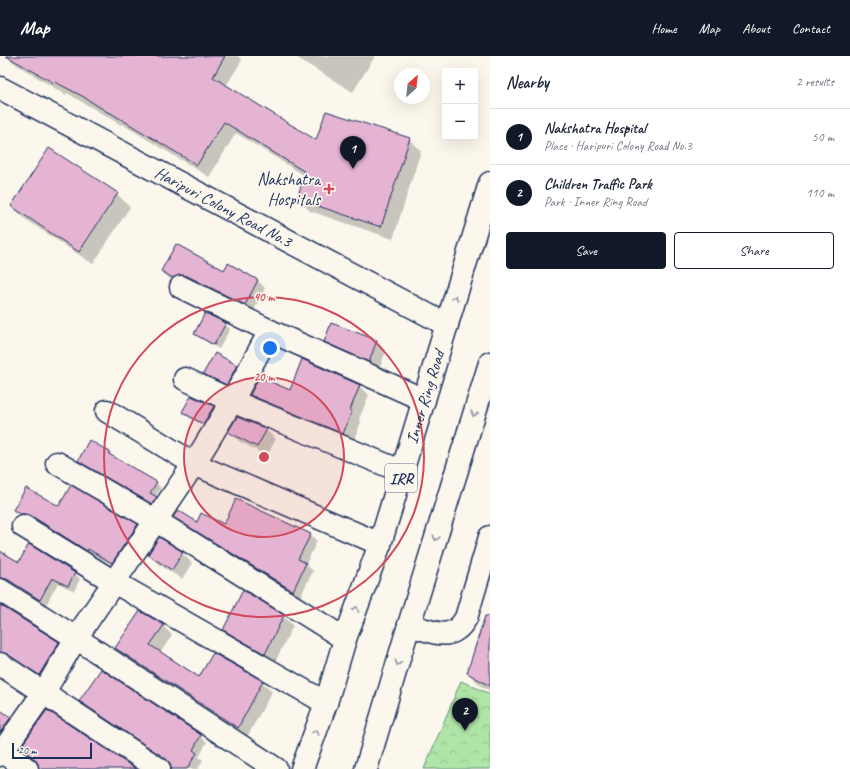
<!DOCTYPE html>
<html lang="en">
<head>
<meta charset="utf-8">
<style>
  body { margin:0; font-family:Caveat,sans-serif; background:#f6f6f7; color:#1f2937 }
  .controls { position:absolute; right:12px; top:12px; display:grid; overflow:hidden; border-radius:4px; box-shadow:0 4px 16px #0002 }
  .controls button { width:36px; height:36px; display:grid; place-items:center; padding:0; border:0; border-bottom:1px solid #e0e1e3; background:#fff; color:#1f2937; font:20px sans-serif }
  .compass { position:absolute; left:394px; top:12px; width:36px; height:36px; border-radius:50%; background:#fff; box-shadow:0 4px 16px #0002; rotate:27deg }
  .scale { position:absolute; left:12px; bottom:10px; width:80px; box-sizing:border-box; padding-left:4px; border:2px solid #1b2f5e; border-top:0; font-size:11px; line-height:14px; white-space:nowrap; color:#1b2f5e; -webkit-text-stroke:3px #fbf7ec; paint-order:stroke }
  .you { position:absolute; left:270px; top:292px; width:14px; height:14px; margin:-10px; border:3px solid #fff; border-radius:50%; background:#1a73e8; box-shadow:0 0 0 6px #1a73e833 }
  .badge { display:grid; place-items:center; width:26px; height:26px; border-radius:50%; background:#111827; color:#fff; font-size:13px; font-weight:700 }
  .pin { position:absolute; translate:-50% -33px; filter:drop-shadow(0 1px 2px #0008) }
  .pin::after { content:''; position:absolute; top:21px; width:14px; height:12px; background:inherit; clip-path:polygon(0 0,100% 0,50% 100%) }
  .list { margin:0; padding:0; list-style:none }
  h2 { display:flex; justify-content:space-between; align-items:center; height:52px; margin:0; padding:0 16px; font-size:17px }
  h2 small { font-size:13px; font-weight:400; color:#747a83 }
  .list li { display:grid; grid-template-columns:26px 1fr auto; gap:12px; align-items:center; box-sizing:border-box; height:56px; padding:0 16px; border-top:1px solid #e0e1e3 }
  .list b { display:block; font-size:15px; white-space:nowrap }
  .list p { margin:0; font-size:13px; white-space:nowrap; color:#747a83 }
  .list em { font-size:13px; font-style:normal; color:#747a83 }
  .actions { display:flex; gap:8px; padding:12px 16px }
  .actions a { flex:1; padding:9px 0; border:1px solid #111827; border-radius:4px; text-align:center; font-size:14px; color:#111827 }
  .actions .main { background:#111827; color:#fff }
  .map { position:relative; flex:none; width:490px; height:713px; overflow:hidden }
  header { display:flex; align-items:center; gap:24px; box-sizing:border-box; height:56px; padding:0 20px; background:#111827; color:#fff }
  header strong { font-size:19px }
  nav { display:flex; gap:22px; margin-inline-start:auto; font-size:14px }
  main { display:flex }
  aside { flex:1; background:#fff }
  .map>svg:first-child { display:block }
  .park { fill:url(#park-crowns); stroke:#658a82 }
  .shadow { fill:#0003 }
  .building { fill:#e6b4d3; stroke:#1b2f5e }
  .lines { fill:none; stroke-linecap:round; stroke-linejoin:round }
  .minor-casing { stroke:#1b2f5e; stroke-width:25 }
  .highway-casing { stroke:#1b2f5e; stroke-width:25 }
  .minor { stroke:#fbf7ec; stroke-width:22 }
  .highway { stroke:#fbf7ec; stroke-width:22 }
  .oneway { stroke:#8b93a5 }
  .ring { fill:none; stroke:#d1495b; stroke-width:2 }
  .poi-dot { fill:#d1495b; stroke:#fbf7ec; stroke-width:1.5 }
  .labels { text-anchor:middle; stroke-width:3.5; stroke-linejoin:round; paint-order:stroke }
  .shield { fill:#fbf7ec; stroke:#5e6b89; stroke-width:1 }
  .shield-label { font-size:16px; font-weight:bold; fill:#1b2f5e }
  .poi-label { font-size:17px; fill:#1b2f5e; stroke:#fbf7ec; text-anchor:end }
  .street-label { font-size:17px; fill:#1b2f5e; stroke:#fbf7ec }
  .centre { fill:#d1495b; stroke:#fbf7ec; stroke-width:2 }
  .ring-label { font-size:12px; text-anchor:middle; font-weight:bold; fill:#d1495b; stroke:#fbf7ec; stroke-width:3.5; stroke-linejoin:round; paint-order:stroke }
</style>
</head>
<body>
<header>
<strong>Map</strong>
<nav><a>Home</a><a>Map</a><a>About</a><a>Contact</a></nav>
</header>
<main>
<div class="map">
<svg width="490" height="713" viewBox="0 0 490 713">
  <defs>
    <pattern id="park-crowns" width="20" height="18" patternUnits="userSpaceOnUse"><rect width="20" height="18" fill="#afe5a7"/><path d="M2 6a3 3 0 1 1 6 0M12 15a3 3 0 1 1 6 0" fill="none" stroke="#96c592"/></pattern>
  </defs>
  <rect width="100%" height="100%" fill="#fbf7ec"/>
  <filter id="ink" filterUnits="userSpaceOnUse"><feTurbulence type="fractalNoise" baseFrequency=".025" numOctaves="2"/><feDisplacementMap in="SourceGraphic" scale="8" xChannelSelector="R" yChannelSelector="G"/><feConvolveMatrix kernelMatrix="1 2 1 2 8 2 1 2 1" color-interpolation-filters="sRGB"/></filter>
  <g filter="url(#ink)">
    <!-- park -->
    <path class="park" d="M461,625L490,638V713H424Z"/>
    <!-- shadow -->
    <path class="shadow" d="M6,0H238L242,4L226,30L317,86L409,83L421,95L393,183L310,155L298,143L305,120L236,77L209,121L122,68L121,69L67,37L66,39L43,25L17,9Z
      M294,0H375L353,36Z
      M117,138L130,151L93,208L25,163L12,150Z
      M162,215L224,216L258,225L265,232L253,256L182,229L170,223Z
      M225,268L230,273L219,293L200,282L195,278Z
      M325,285H377L386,295L379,314L335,295Z
      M215,298L237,310L241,315L232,333L209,322L205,318Z
      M359,330L369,339L359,363L361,366L353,386L260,348L251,339Z
      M191,341L214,351L218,356L208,372L188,361L183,356Z
      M266,374L276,383L267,400L239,385L229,375Z
      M109,397L114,402L156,427L161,432L155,441L161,446L157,452L84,409L79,404Z
      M71,431L137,469L144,476L119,512L94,499V500L37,465L21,460L14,454L59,451Z
      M175,461L197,468L310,478L317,485L306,508L313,515L300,541L181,467Z
      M160,483L182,497L192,507L182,523L158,508L149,499Z
      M0,496L19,507L75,518L80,523L74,535L58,527L46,549L13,529L7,527L0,529Z
      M0,550L58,587L64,593L46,624L14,603L0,598Z
      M283,560L293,570L275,606L234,583L224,574Z
      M163,570L172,579L160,597L200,623L262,626L272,636L247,681L125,602L116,592Z
      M490,572V635L481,630L468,617Z
      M81,645L200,680L207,686L199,701L203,704L198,713H172L171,707L87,652Z
      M0,655L11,662L18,668L0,691Z
      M21,692L135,713H40L39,707Z"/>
    <!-- building -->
    <path class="building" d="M6,0H225L213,21L316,84L326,55L410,82L381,171L297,143L305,116L224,66L197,109L109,56V57L82,40L55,26L54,27Z
      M49,92L118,137L79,196L11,150Z
      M176,188L224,214L228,207L258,224L245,249L187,220L180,219L173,222L161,215Z
      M205,257L226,267L214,289L194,278Z
      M331,267L377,284L369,306L324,286Z
      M215,297L237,309L227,329L203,318Z
      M302,303L360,329L350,354L352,355L343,378L250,339L259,321L290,334Z
      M191,340L214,350L203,368L182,356Z
      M237,361L267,373L257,391L228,376Z
      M89,384L110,396L109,398L157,426L150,437L157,441L152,448L78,405Z
      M71,429L138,468L112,507L88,493L87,495L30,459L24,458H20L13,454L26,432L59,450Z
      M236,443L311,478L298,503L306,507L293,535L173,461L178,454L197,466L201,457L224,468Z
      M159,481L183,496L172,514L148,499Z
      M29,488L75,517L68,530L52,522L40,544L7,523L0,522V495L19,506Z
      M243,534L284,559L265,598L223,574Z
      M0,549L59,586L39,619L7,598L0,596Z
      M140,555L164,569L150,589L199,621L213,597L263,625L238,672L115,592Z
      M485,560H490V630L467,617Z
      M101,613L201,679L193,694L197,697L187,713H171L170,707L166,703L79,645Z
      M0,654L11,661L0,677Z
      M47,654L136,713H39L38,708L35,703L20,692Z"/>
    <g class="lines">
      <!-- minor casing -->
      <g class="minor-casing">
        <g id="minor">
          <path id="s1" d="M0,32L447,269"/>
          <path d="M181,231L270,275L424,344"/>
          <path d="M185,323L232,345L403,416"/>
          <path d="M107,355L194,408L380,488"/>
          <path d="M57,407L155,464L345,583"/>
          <path d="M23,470L114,526L326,647"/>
          <path d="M0,534L76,582L276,713"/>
          <path d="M409,569C433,575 451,588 466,562L490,481"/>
          <path d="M0,608L159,713"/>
          <path d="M0,693L27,713"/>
          <path d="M0,699L44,636L76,582L194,408L232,345L270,275"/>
        </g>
      </g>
      <!-- highway casing -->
      <g class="highway-casing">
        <g id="highway">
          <path id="s2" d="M302,713L326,647L345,583L380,488L490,127"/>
          <path d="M366,713L409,569L490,307"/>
        </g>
      </g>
      <!-- minor -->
      <use href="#minor" class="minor"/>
      <!-- highway -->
      <use href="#highway" class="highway"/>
    </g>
    <!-- one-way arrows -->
    <defs><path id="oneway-chevron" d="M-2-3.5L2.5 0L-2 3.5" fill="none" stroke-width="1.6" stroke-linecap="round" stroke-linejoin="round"/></defs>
    <g class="oneway">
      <use href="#oneway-chevron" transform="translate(455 242) rotate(-73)"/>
      <use href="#oneway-chevron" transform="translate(474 358) rotate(107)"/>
      <use href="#oneway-chevron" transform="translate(436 482) rotate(107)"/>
      <use href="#oneway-chevron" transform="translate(356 553) rotate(-70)"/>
      <use href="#oneway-chevron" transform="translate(398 607) rotate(107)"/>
      <use href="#oneway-chevron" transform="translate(316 676) rotate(-70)"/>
    </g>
  </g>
  <!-- distance rings -->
  <circle cx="264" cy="401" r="80" fill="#d1495b" fill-opacity=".12"/>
  <g class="ring">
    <circle cx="264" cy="401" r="80"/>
    <circle cx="264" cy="401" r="160"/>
  </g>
  <!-- markers -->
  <path class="poi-dot" d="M327 127h4v4h4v4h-4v4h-4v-4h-4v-4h4z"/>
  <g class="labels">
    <!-- shield labels -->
    <rect class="shield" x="385" y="408" width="32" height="28" rx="3"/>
    <g class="shield-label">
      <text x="401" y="428">IRR</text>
    </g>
    <!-- poi labels -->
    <g class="poi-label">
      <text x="320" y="129">Nakshatra<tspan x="320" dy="20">Hospitals</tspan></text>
    </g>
    <!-- street labels -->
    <g class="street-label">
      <text dy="6" stroke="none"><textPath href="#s1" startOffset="253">Haripuri Colony Road No.3</textPath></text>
      <text dy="6" stroke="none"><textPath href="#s2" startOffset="392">Inner Ring Road</textPath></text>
    </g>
  </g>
  <circle cx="264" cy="401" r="6" class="centre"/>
  <g class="ring-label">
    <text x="264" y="245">40 m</text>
    <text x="264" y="325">20 m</text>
  </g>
</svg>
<div class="controls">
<button>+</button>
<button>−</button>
</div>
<svg class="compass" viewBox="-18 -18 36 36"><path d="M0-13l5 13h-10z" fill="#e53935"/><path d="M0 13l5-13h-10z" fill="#747a83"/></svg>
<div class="scale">20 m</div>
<div class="you"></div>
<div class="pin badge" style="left:353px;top:113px">1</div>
<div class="pin badge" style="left:465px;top:675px">2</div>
</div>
<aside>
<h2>Nearby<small>2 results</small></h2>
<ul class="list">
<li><span class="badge">1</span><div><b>Nakshatra Hospital</b><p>Place · Haripuri Colony Road No.3</p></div><em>50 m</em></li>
<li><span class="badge">2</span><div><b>Children Traffic Park</b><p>Park · Inner Ring Road</p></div><em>110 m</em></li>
</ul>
<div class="actions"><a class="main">Save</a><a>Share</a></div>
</aside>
</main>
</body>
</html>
